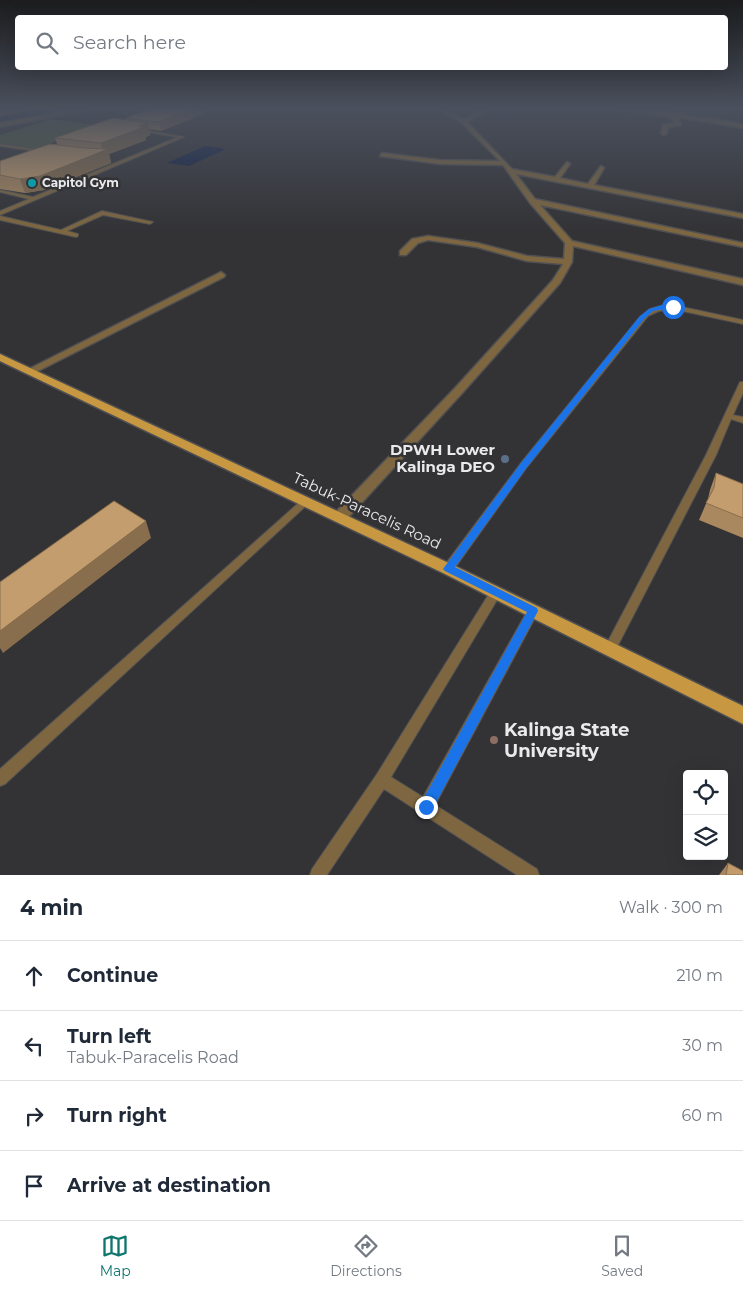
<!DOCTYPE html>
<html lang="en">
<head>
<meta charset="utf-8">
<style>
  body { margin:0; font-family:Montserrat,sans-serif; background:#f2f2f3; color:#1f2937 }
  .controls { position:absolute; right:15px; bottom:15px; display:grid; overflow:hidden; border-radius:5px; box-shadow:0 5px 20px #0002 }
  .controls button { width:45px; height:45px; display:grid; place-items:center; padding:0; border:0; border-bottom:1px solid #e0e1e3; background:#fff; color:#1f2937; font:25px sans-serif }
  .stop { position:absolute; width:15px; height:15px; margin:-11px; border:4px solid #1a73e8; border-radius:50%; background:#fff }
  .stop.end { background:#1a73e8; border-color:#fff; box-shadow:0 1px 5px #0008 }
  .list { margin:0; padding:0; list-style:none }
  h2 { display:flex; justify-content:space-between; align-items:center; height:65px; margin:0; padding:0 20px; font-size:21px }
  h2 small { font-size:16px; font-weight:400; color:#747a83 }
  .list li { display:grid; grid-template-columns:32px 1fr auto; gap:15px; align-items:center; box-sizing:border-box; height:70px; padding:0 20px; border-top:1px solid #e0e1e3 }
  .list b { display:block; font-size:19px; white-space:nowrap }
  .list p { margin:0; font-size:16px; white-space:nowrap; color:#747a83 }
  .list em { font-size:16px; font-style:normal; color:#747a83 }
  .icon { flex:none; width:28px; height:28px; fill:none; stroke:currentColor; stroke-width:2; stroke-linecap:round; stroke-linejoin:round }
  .map { position:relative; flex:none; width:743px; height:875px; overflow:hidden }
  .search { position:absolute; background:#fff; box-shadow:0 5px 20px #0002; left:15px; right:15px; top:15px; height:55px; display:flex; align-items:center; gap:12px; box-sizing:border-box; padding:0 18px; border-radius:5px; color:#747a83; font-size:19px }
  .sheet { height:345px; background:#fff }
  nav { display:flex; justify-content:space-around; align-items:center; box-sizing:border-box; height:70px; border-top:1px solid #e0e1e3; background:#fff; font-size:14px; color:#747a83 }
  nav a { display:grid; justify-items:center; gap:2px }
  nav .on { color:#0f766e }
  .map>svg:first-child { display:block }
  .green { fill:#4e5d3f }
  .water { fill:#0e1e46 }
  .lines { fill:none; stroke-linecap:round; stroke-linejoin:round }
  .river { fill:#0e1e46; fill-rule:evenodd }
  .service-casing { stroke:#505053; stroke-width:2 }
  .minor-casing { stroke:#505053; stroke-width:3 }
  .primary-casing { stroke:#505053; stroke-width:3 }
  .service { fill:#7e6740; fill-rule:evenodd }
  .minor { fill:#7e6740; fill-rule:evenodd }
  .primary { fill:#c79741; fill-rule:evenodd }
  .wall { fill:#a9875f }
  .shaded-wall { fill:#896e4d }
  .building { fill:#c49d6e; stroke:#896e4d }
  .route { fill:#1a73e8 }
  .culture-dot { fill:#0f9aa8; stroke:#333336; stroke-width:2 }
  .service-dot { fill:#5c6f8a; stroke:#333336; stroke-width:2 }
  .education-dot { fill:#8d6e63; stroke:#333336; stroke-width:2 }
  .labels { text-anchor:middle; stroke-width:5; stroke-linejoin:round; paint-order:stroke }
  .far-poi-label { font-size:12px; font-weight:bold; fill:#eaeaec; stroke:#333336; text-anchor:start }
  .poi-label { font-size:15px; font-weight:bold; fill:#eaeaec; stroke:#333336; text-anchor:end }
  .street-label { font-size:15px; fill:#eaeaec; stroke:#333336 }
  .near-poi-label { font-size:18px; font-weight:bold; fill:#eaeaec; stroke:#333336; text-anchor:start }
</style>
</head>
<body>
<div class="map">
<svg width="743" height="875" viewBox="0 0 743 875">
  <rect width="100%" height="100%" fill="#333336"/>
  <!-- green -->
  <path class="green" d="M52,119L101,126L34,149L0,144V135Z"/>
  <!-- water -->
  <path class="water" d="M205,146L226,149L189,166L167,163Z"/>
  <g class="lines">
    <!-- river -->
    <path class="river" d="M44,108H76L70,112L0,124V116Z"/>
    <!-- service casing -->
    <g class="service-casing">
      <path id="service" d="M138,129L184,137L0,215V211L29,199L0,192V190L33,197L178,137L139,131Z
        M0,144L42,150L44,151L42,152L0,146Z
        M102,211L153,222L150,224L103,215L67,231L78,234V236L76,237L0,220V216L61,230Z
        M664,305H673L743,320V324L673,309L659,311L648,316L527,467L452,572L448,573L444,572L443,569L444,566L521,463L640,317L650,309Z
        M740,382H743V393L733,415L743,417V423L731,419L716,455L614,653L610,654L606,653L604,649L606,645L706,455Z
        M306,498L309,499L311,501L309,503L5,784L0,786V769L303,499Z
        M496,588L500,589L502,592L500,595L391,777L423,797L529,608L533,606L537,608L539,611L537,614L435,805L537,869L539,875H517L384,789L327,875H310L312,869L377,774L492,589Z"/>
    </g>
    <!-- minor casing -->
    <g class="minor-casing">
      <path id="minor" d="M20,108H36L0,115V111Z
        M84,108H97L0,127V123Z
        M437,108H444L464,120L484,108H490L467,122L512,169L555,177L567,162L570,164L560,178L588,184L601,166L604,168L594,185L743,214V218L516,174L535,199L743,243V247L540,205L572,241L743,279V285L573,246L572,262L560,283L464,391L345,521H335L333,517L335,513L456,387L553,280L563,264L527,261L477,247L428,240L418,243L406,255H400V251L412,239L428,236L477,243L527,256L564,259L565,243L530,203L503,165L440,164L380,156L382,153L440,160L500,161L462,123Z
        M600,108C648,108 696,116 743,124V128L677,117L681,125L668,127L667,133L664,135L661,133L663,125L675,123L671,117Z
        M221,272L225,275L224,277L34,373H26L25,371Z"/>
    </g>
    <!-- primary casing -->
    <g class="primary-casing">
      <path id="primary" d="M0,354L453,565L743,706V724L443,573L0,361Z"/>
    </g>
    <!-- service -->
    <use href="#service" class="service"/>
    <!-- minor -->
    <use href="#minor" class="minor"/>
    <!-- primary -->
    <use href="#primary" class="primary"/>
  </g>
  <!-- wall -->
  <path class="wall" d="M203,114L161,131L149,129L150,135L146,137V140L109,154L111,163L44,190L25,193L0,189V161L57,144L55,138L127,120L126,118Z
    M716,473L743,484V538L699,520L708,499L710,490Z
    M728,863L743,875H719Z"/>
  <!-- shaded-wall -->
  <path class="shaded-wall" d="M194,108H202L203,114L161,131L159,122Z
    M148,123L150,135L146,137V140L109,154L111,163L44,190L25,193L20,179L103,151L101,143Z
    M146,521L151,538L3,653L0,648V631Z"/>
  <!-- building -->
  <path class="building" d="M152,108H194L159,122L126,118Z
    M113,118L148,123L139,126L144,127L101,143L55,138Z
    M50,144L84,148L108,149L40,176L20,179L0,175V161Z
    M716,473L743,484V518L706,503L714,488Z
    M114,501L146,521L0,631V582Z
    M728,863L743,871V875H726Z"/>
  <!-- sky -->
  <linearGradient id="sky" x2="0" y2="1"><stop stop-color="#1c1c1e"/><stop offset="0.47" stop-color="#4a505d"/><stop offset="1" stop-color="#4a505d" stop-opacity="0"/></linearGradient>
  <rect width="743" height="231" fill="url(#sky)"/>
  <!-- route -->
  <path class="route" d="M662,305L676,307L653,311L644,319L527,467L455,567L537,608L538,611L431,812L426,814L421,812L419,807L421,803L527,612L445,571L443,569L521,463L640,316L649,309Z"/>
  <!-- markers -->
  <circle class="culture-dot" cx="32" cy="183" r="5"/>
  <circle class="service-dot" cx="505" cy="459" r="5"/>
  <circle class="education-dot" cx="494" cy="740" r="5"/>
  <g class="labels">
    <!-- far-poi labels -->
    <g class="far-poi-label">
      <text x="42" y="187">Capitol Gym</text>
    </g>
    <!-- poi labels -->
    <g class="poi-label">
      <text x="495" y="455">DPWH Lower<tspan x="495" dy="17">Kalinga DEO</tspan></text>
    </g>
    <!-- street labels -->
    <g class="street-label">
      <text transform="translate(367 511) rotate(25)" y="5">Tabuk-Paracelis Road</text>
    </g>
    <!-- near-poi labels -->
    <g class="near-poi-label">
      <text x="504" y="736">Kalinga State<tspan x="504" dy="21">University</tspan></text>
    </g>
  </g>
</svg>
<div class="controls">
<button><svg class="icon" aria-label="locate" viewBox="0 0 24 24"><circle cx="12" cy="12" r="6"/><path d="M12 2v4M12 18v4M2 12h4M18 12h4"/></svg></button>
<button><svg class="icon" aria-label="layers" viewBox="0 0 24 24"><path d="M12 4l9 5-9 5-9-5zM3 14l9 5 9-5"/></svg></button>
</div>
<div class="stop" style="left:673px;top:307px"></div>
<div class="stop end" style="left:426px;top:807px"></div>
<div class="search"><svg class="icon" aria-label="search" viewBox="0 0 24 24"><circle cx="10" cy="10" r="6"/><path d="M15 15l6 6"/></svg>Search here</div>
</div>
<section class="sheet">
<h2>4 min<small>Walk · 300 m</small></h2>
<ul class="list">
<li><svg class="icon" aria-label="ahead" viewBox="0 0 24 24"><path d="M12 20V5M6 11l6-6 6 6"/></svg><div><b>Continue</b></div><em>210 m</em></li>
<li><svg class="icon" aria-label="left" viewBox="0 0 24 24"><path d="M17 20v-9H6M10 6l-5 5 5 5"/></svg><div><b>Turn left</b><p>Tabuk-Paracelis Road</p></div><em>30 m</em></li>
<li><svg class="icon" aria-label="right" viewBox="0 0 24 24"><path d="M7 20v-9h11M14 6l5 5-5 5"/></svg><div><b>Turn right</b></div><em>60 m</em></li>
<li><svg class="icon" aria-label="arrive" viewBox="0 0 24 24"><path d="M6 21V4h12l-3 4 3 4H6"/></svg><div><b>Arrive at destination</b></div></li>
</ul>
</section>
<nav>
<a class="on"><svg class="icon" aria-label="map" viewBox="0 0 24 24"><path d="M3 6l6-2 6 2 6-2v14l-6 2-6-2-6 2zM9 4v14M15 6v14"/></svg>Map</a>
<a><svg class="icon" aria-label="directions" viewBox="0 0 24 24"><path d="M12 3l9 9-9 9-9-9zM9 14v-3h6M13 9l2 2-2 2"/></svg>Directions</a>
<a><svg class="icon" aria-label="saved" viewBox="0 0 24 24"><path d="M7 4h10v16l-5-4-5 4z"/></svg>Saved</a>
</nav>
</body>
</html>
